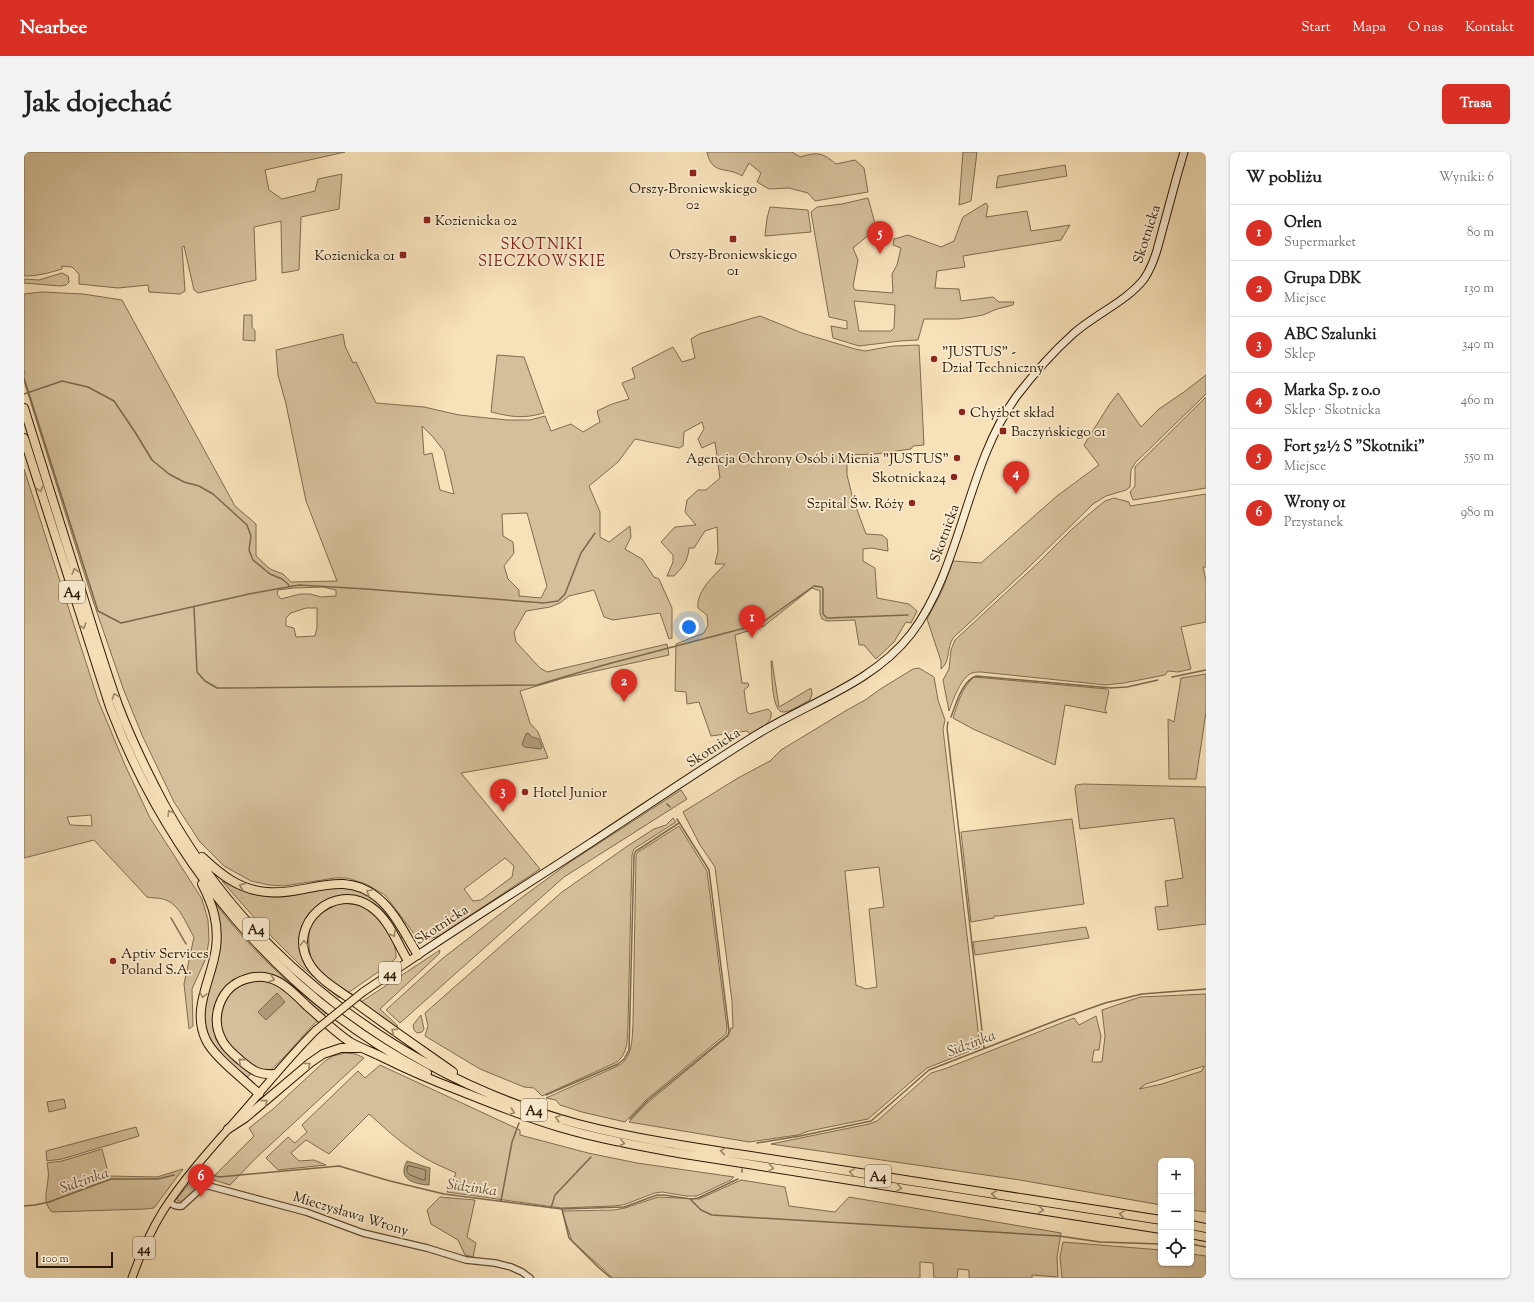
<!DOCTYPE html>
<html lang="pl">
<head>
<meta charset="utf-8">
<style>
  body { margin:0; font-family:"Sorts Mill Goudy",serif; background:#f2f2f2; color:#222 }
  .controls { position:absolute; right:12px; bottom:12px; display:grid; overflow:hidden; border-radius:6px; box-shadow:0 1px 3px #0004 }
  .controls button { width:36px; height:36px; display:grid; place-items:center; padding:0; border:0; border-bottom:1px solid #e0e0e0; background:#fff; color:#222; font:20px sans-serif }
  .scale { position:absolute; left:12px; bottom:10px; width:77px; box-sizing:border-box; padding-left:4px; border:2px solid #2a1800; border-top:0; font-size:11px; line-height:14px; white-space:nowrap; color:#2a1800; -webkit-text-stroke:3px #faecd2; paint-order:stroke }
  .you { position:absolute; left:665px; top:475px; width:14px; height:14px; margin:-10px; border:3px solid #fff; border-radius:50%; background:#1a73e8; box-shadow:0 0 0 6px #1a73e833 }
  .badge { display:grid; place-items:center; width:26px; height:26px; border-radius:50%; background:#d93025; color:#fff; font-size:13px; font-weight:700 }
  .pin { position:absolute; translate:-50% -33px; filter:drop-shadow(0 1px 2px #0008) }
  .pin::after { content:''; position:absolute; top:21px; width:14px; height:12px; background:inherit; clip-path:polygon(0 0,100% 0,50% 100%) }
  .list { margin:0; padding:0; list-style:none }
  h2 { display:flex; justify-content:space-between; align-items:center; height:52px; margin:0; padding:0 16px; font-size:17px }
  h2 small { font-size:13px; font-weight:400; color:#767676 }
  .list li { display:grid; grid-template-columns:26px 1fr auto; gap:12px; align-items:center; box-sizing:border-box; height:56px; padding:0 16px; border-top:1px solid #e0e0e0 }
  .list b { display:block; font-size:15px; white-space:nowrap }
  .list p { margin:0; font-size:13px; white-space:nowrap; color:#767676 }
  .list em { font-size:13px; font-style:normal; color:#767676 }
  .icon { flex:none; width:22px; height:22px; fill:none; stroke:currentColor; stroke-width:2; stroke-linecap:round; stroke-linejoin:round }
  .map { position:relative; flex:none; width:1182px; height:1126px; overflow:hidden; border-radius:6px }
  header { display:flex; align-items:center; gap:24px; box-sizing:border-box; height:56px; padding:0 20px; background:#d93025; color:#fff }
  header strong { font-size:19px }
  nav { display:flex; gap:22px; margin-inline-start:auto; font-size:14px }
  .intro { display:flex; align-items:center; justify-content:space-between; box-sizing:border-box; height:96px; padding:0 24px }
  h1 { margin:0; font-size:28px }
  .button { padding:10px 18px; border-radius:6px; background:#d93025; color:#fff; font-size:14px; font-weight:700 }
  main { display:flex; gap:24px; padding:0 24px }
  aside { flex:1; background:#fff; border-radius:6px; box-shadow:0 1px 3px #0004 }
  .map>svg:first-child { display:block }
  .green { fill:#d4bf9a; stroke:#7f6c4d; fill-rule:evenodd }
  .water { fill:#b19d7a; stroke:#7b6849 }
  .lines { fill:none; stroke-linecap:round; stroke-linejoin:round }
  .shore { stroke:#6e5a3d; stroke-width:1 }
  .stream { stroke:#7b6849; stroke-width:1.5 }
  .tertiary-casing { stroke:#5d4a2e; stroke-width:8 }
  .secondary-casing { stroke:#2a1800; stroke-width:9 }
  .primary-casing { stroke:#2a1800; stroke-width:9 }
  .motorway-casing { stroke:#2a1800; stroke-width:10 }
  .tertiary { stroke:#faecd2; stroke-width:5.5 }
  .secondary { stroke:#faecd2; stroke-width:7 }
  .primary { stroke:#f7e1b9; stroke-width:7 }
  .motorway { stroke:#f7e1b9; stroke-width:8 }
  .primary-bridge-casing { stroke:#2a1800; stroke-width:9; stroke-linecap:butt }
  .primary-bridge { stroke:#f7e1b9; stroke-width:7 }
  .oneway { stroke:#9b8766 }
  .poi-dot { fill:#8f2418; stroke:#faecd2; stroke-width:1.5 }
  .labels { text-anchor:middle; stroke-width:3.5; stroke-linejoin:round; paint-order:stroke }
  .shield { fill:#faecd2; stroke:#68583f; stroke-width:1 }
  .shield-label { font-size:13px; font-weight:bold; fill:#2a1800 }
  .poi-label { font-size:14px; fill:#2a1800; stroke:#faecd2; text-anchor:start }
  .street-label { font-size:14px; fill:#2a1800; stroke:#faecd2 }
  .neighbourhood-label { font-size:15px; letter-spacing:1px; fill:#7a1f14; stroke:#faecd2 }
  .water-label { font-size:15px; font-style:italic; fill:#604d31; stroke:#faecd2 }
</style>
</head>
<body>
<header>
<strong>Nearbee</strong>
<nav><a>Start</a><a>Mapa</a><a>O nas</a><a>Kontakt</a></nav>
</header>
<div class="intro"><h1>Jak dojechać</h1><a class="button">Trasa</a></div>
<main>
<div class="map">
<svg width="1182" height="1126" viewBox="0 0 1182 1126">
  <rect width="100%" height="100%" fill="#f7e1b9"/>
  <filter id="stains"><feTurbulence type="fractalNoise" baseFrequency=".005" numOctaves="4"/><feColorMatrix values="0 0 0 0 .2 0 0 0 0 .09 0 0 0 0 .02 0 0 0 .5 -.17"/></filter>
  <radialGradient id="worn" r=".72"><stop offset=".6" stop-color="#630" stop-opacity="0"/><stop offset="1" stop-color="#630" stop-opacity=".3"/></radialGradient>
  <!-- green -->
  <path class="green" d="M0,0H321L241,18L245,38L258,47L291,39L294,27L318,22L315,57L277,65L275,118L258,121L257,69L230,75L232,128L174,141L170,138L160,94L158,95L161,139L156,142L125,140L124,133L94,136L55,132V122L48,115L38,114V117C25,121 13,124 0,124Z
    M683,0H768L776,5C793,0 798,0 812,12L831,8L840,16L844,40L791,49L784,41L765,36L745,37L733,30L737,21L725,11L718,24C703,14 688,24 683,0Z
    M939,0H953L947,49L935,53Z
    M1041,13L1043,24L972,36L974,24Z
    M844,46L852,75L853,84L846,82L829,96L834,108L829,134L831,138L869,141L868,122L873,113L877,96L869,93L870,87L884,83L917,95L930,89L939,65L962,51L964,54L962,65L1003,59L1007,79L1046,73L1037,88L939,104L941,115L913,119L911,136L935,137L937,149L969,145L975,150H990L989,153L973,157L959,163L948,165L934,167H900L894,188L876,189L835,194L809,186L807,174L823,177V169L805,165L787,60L793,55L818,52ZM830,149L871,153L870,176L867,179H835Z
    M746,55L784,58L787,80L741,84L743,66Z
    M38,121L44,124L45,130L42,133L36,134L0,131V127L15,128Z
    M18,140L59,142L98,148L211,354L232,372V404L246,417L259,422L267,430L313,429L282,349L262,252L254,223L252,198L319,182L321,194L329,211L332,210L352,251L400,255L435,263L483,268H506L521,264L527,279L547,272L559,280L576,270L573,259L588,252L605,247L598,231L611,226L608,216L649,195L658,210L671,206L667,187L675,182L736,164L778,181L831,197L841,199L869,194L895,193L900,293L889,294L887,297L852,302L823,303V323L829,347L842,382L858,383L863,387L864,399L848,396L839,397V409L851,416L853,446L885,452L893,459L887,471L882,470L870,490L852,507L840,493H835L831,468L803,469L798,467L796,462V439L788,436L740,474L711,483L718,531H724L725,534L720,538L723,560L726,562L744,557L747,560C749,572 735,577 726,582L723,579L687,584L675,550L663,552L662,540L651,539L652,492L680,481L684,473L683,463L674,456C672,439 690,424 701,412H691L694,399L693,375L681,379L670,396H665C664,409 659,415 650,424H643L649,410V403L637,390L651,375L672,373L661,360L663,348L674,338H682L696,326L691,290L678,296L674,287L680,277L678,270L660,280L659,294L655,296L611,287L594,310L565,334L576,360V385L585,390L606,374L607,385L601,397L618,407L630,425L635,427L648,456V486L645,487L636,461L589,468L580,465L570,438L545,444L536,451L526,455L502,459L490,480L492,490L516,516L523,520L643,492L645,503L540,526L496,539L506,571L514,580L524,606L437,621L516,717L415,784L400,789L391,783L361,743L342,732L323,726H311L260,734L245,733L227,729L200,714L176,690L150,650L118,583L99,536L68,446L0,229V224L1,222L0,217V142ZM398,274L409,285L420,299L430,342L416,338L408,301L400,303ZM503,361L523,434L517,446L495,444V438L484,427L480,414L490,401L489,390L479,384L478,362ZM299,435L312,438V444L297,445L286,442H276L257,447L253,442L254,438L270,436ZM282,456H293V476L291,484L272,485L270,476L262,474V466L267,461ZM481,706L490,714L488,725L457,748L449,749L440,737Z
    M220,163H228V175L231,179V189L219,188Z
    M473,203L500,205L520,261C499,267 488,265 467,260Z
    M1182,223V242L1111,311L1107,318L1106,335L1102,338L1082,344L1069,352L1002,418L929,486C922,497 927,509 917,517V509L903,467L918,439L929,409L957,411L1033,344L1075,313L1060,293L1085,253L1094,241L1117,275L1135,257L1160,240Z
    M1182,245V336L1109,348L1106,340L1111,334V315Z
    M0,317L74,548L101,613L126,666L178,747L184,768L185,788L182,806L168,837L169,874L165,877L160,832L170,785C162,772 156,753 142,748C138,746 128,746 123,745L70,688L0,706ZM67,663L68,674L46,673L43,665Z
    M1182,342V415H1179L1182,429V470L1157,475L1167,517L1154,520L1144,519L1141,523L1100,531L1082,533L957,520C954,520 950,520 948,521C937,525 929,548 925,559L919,528L925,517L927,498L931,488L1013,412L1047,378L1071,357L1081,349L1090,346L1105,350L1106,354Z
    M747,509H748L755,555L787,536L788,542L786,548C779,551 767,560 760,560C747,562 748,519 747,509Z
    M895,516L910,525L914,548L921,568L919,577L956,895L903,916L844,967L785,979L774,983L725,990L605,970L622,952L704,884L707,876H709L708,849L691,715L676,693L659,660L714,626L746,609L757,598L823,558L841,548L858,536L889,517ZM855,715L860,755L845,757L853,835L842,837L832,833L821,719Z
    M1182,522V560L1172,627H1145L1144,567L1150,570L1157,526Z
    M950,525L1083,537L1085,539L1081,558L1083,561L1041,553L1031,613L949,577L929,566C934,551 938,535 950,525Z
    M1059,632L1182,635V772L1134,778L1131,755L1144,754L1141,729L1159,726L1150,666L1056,677L1051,637L1052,633Z
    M657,638L663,647L540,725L376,871L362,858L419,806L493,749L546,710Z
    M649,666L652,670L610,697L608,703L604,872C603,886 605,900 593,910L518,944L510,936L500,935L456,917L401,884L404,874L401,861L538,740L605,693L630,677L642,673Z
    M1048,667L1060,752L974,764H970V766L947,770L937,680Z
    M655,674L683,719L703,876L702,882L622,948L601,970L558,960L536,953L532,948L522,946L596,913C609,903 608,887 609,871L612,703L614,700Z
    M198,729C220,741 246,749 271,743C286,740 301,734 316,734C348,736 364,760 379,785L375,787L351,753L303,748C290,758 279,767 276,784C272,813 297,828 316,845L315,846L278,815L243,780Z
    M191,751C222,792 261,830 302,861L299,864L241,822L196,843L190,855L189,876L192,887L198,897L227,922L223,925C203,909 183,893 179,867L193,761Z
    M319,751C324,752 330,752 335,753C354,760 373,786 372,806L367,811L324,841C313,833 296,822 289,810C286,805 285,798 285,792C282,768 298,757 319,751Z
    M1062,775L1065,786L951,803L949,790Z
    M416,798L415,802L356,857L374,874L372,875L337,850Z
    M236,828L248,831L260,837L295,867C286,875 252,916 246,918C236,920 231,915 224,910C185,884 184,836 236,828Z
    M1182,842V1060L1167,1058V1009H1137V1053L996,1028L747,992L845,972L853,969L907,921L923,916L1050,866L1055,873L1072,864L1077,884L1075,898H1070L1068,910H1078L1081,884L1078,858L1116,845ZM1180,914L1178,919L1138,932L1115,937L1122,932Z
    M397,863L400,877L398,880L393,881L390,878L389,873Z
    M321,901L332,902L340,906L232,1006L206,1033L187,1027L230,984L225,976L249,957L301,909L309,904Z
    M356,913L496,978V983L564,1001L613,1011L710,1025L707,1028L673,1044H662L638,1040L631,1041L599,1053L589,1054L537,1056L423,1040L432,1021C421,1016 409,1011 399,1005C379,993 363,978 345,962L305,1002L282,988L267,1001L275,1009L290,1008L302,1013L254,1018L242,1006L264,985L271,991L283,980L278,973L334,919L341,926Z
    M40,947L42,956L25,960L23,950Z
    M112,975L115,984L38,1007L23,1009L22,999Z
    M78,997L85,1024L133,1025L159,1017L130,1056L121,1057L28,1060C18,1050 23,1040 24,1027C25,1022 24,1017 23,1011L38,1009Z
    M717,1028L761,1035L765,1054L811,1060L825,1045L1037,1081L1033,1105L1034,1125L1008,1123V1126H945V1118L934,1117L933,1126H910L909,1111L896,1110V1126H589L548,1089L538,1059L590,1058L601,1056L634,1045L675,1047Z
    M169,1030L173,1033L172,1039L159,1050L153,1048L154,1045L166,1031Z
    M416,1045L451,1048L443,1085L452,1091L449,1105L441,1103L434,1088L407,1072L403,1058Z
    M1039,1090L1137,1098V1111H1167V1102L1182,1104V1126H1038L1036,1105Z"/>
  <!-- water -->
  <path class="water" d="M504,581L508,585L515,587L518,595L517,597L500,595L498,592L502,582Z
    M253,841L261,850L242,868L234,860Z
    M383,1009L406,1016L405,1033C389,1032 373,1027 383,1009Z"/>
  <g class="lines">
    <!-- shore -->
    <path class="shore" d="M384,1014H386L402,1018L401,1028H399L386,1023L383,1020Z"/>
    <!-- stream -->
    <path class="stream" d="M0,226L74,459L97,471L225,442L275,433L342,437L520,451L534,449L541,442L557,401L571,381
      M0,242L38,229L64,235L90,249L111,280L128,308L145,322L160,330L175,334L189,342L223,373L227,384L225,398L229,408L246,422L258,427L264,432L265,434
      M170,455L173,520L181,529L193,536L513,533L580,513L736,472L790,434L798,435L799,437V462L803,466L884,463
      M1148,525L1182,518
      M927,565C932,552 938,529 952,524L1087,536L1103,535L1134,528
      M924,570L923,576L960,896
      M643,652L646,655
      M147,766L162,792
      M522,943L594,912L600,907L605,898L610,703L612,699L655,671
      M503,948L510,950L515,947
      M606,967L623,949L704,883L705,879L685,718L653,667
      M733,991L776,984L847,969L905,918L1036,867L1081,851L1118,842L1182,837
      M178,1020L195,1025L315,1014L366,1029L420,1042L538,1057L600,1055L633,1043H640L667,1047L674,1046L714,1027
      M718,1020V1017
      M667,1048L677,1058L688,1063L1035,1084L1076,1090L1137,1092
      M477,1049L488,990L495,971
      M0,1054L11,1053L25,1050L87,1027H134L150,1023
      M527,1056L531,1043L567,1005
      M538,1057L545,1086L574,1115L587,1126
      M1167,1092L1182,1095"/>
    <!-- tertiary casing -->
    <g class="tertiary-casing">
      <path id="tertiary" d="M166,1023L181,1033L282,1060L339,1081L403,1096L442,1108L471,1111L487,1115L498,1120L506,1126
        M145,1050C149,1053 152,1055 158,1054L181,1033"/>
    </g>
    <!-- secondary casing -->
    <g class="secondary-casing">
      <path id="secondary" d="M394,803C452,764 510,728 568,690C623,654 677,617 732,583C785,550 848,532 887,482C938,415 942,314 992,245C1008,224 1029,200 1049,182C1070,163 1103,149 1120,127C1126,118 1130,108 1133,98L1153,24L1160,0"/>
    </g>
    <!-- primary casing -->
    <g class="primary-casing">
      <path id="primary" d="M339,840L394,803
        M108,1126C116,1103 126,1080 139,1059C162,1023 193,990 221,958C244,931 267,903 292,878"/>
    </g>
    <!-- motorway casing -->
    <g class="motorway-casing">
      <path id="motorway" d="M0,256C19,316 37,375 56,435C68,474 80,514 94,553C107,587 123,620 140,652C225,809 382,926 554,972C631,992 712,1001 791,1014C906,1032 1022,1050 1137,1068
        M0,286L86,555C145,709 255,844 403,921
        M178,705C197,723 216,738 243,740C283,744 318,716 354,746C371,760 382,784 394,803
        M178,732C189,753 195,772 192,796C188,827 167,857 182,888C190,905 220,927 235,942
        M384,809C373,791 365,767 347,755C311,729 262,772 285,811C294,827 314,838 328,848C361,873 395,896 429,920
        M251,922C234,923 229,919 216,908C209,902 203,897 199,890C185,866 196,835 222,827C249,818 266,837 283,854C297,866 311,880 326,890C335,895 345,899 354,903C380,916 407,928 434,938C470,952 505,967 542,977C579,988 616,994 654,1001L1137,1077
        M204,977L221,966L286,911L299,902L317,896H335
        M1167,1073L1182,1076
        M1167,1082L1182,1085"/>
    </g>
    <!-- tertiary -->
    <use href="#tertiary" class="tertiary"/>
    <!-- secondary -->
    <use href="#secondary" class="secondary"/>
    <!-- primary -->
    <use href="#primary" class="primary"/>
    <!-- motorway -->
    <use href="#motorway" class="motorway"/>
    <!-- primary-bridge casing -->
    <g class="primary-bridge-casing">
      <path id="primary-bridge" d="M292,878L339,840"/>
    </g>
    <!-- primary-bridge -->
    <use href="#primary-bridge" class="primary-bridge"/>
  </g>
  <!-- one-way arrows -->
  <defs><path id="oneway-chevron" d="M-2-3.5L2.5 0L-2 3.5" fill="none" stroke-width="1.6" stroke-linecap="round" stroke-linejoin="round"/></defs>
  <g class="oneway">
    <use href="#oneway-chevron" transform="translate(16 337) rotate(73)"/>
    <use href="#oneway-chevron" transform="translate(51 419) rotate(-107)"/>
    <use href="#oneway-chevron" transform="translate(59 474) rotate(73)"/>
    <use href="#oneway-chevron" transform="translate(91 544) rotate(-110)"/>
    <use href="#oneway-chevron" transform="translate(146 661) rotate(-121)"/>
    <use href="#oneway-chevron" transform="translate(218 734) rotate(-158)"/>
    <use href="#oneway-chevron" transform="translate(345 740) rotate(-150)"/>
    <use href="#oneway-chevron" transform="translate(369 782) rotate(59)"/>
    <use href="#oneway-chevron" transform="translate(280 791) rotate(-92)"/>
    <use href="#oneway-chevron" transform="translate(248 827) rotate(16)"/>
    <use href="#oneway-chevron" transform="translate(179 843) rotate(104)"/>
    <use href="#oneway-chevron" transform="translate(370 879) rotate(-144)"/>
    <use href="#oneway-chevron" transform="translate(217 909) rotate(-140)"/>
    <use href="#oneway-chevron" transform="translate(284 913) rotate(-39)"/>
    <use href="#oneway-chevron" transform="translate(241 950) rotate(-40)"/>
    <use href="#oneway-chevron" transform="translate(488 960) rotate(20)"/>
    <use href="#oneway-chevron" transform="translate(534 966) rotate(-164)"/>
    <use href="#oneway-chevron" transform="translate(598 991) rotate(11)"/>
    <use href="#oneway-chevron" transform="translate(699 999) rotate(-171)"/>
    <use href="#oneway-chevron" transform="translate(747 1016) rotate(9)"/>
    <use href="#oneway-chevron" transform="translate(828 1020) rotate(-171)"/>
    <use href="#oneway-chevron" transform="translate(875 1036) rotate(9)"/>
    <use href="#oneway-chevron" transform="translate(970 1042) rotate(-171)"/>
    <use href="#oneway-chevron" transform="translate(1017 1058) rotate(9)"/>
    <use href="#oneway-chevron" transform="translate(1098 1062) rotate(-171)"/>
  </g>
  <!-- markers -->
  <g class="poi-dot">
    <rect x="665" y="17" width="8" height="8" rx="2"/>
    <rect x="399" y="64" width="8" height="8" rx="2"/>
    <rect x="705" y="83" width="8" height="8" rx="2"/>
    <rect x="375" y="99" width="8" height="8" rx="2"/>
    <circle cx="910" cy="207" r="4"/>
    <circle cx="938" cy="260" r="4"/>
    <rect x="975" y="275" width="8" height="8" rx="2"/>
    <circle cx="933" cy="306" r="4"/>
    <circle cx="930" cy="325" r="4"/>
    <circle cx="888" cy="351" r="4"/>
    <circle cx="501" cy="640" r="4"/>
    <circle cx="89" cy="809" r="4"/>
  </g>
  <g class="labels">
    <!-- shield labels -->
    <g class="shield">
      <rect x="35" y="429" width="26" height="22" rx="3"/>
      <rect x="219" y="766" width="26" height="22" rx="3"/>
      <rect x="355" y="810" width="22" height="22" rx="3"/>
      <rect x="497" y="947" width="26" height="22" rx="3"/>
      <rect x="841" y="1013" width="26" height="22" rx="3"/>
      <rect x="109" y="1085" width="22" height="22" rx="3"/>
    </g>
    <g class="shield-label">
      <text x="48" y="445">A4</text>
      <text x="232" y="782">A4</text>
      <text x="366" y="826">44</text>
      <text x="510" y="963">A4</text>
      <text x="854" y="1029">A4</text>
      <text x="120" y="1101">44</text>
    </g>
    <!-- poi labels -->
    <g class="poi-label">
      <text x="669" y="41" text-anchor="middle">Orszy-Broniewskiego<tspan x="669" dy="16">02</tspan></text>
      <text x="411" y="73">Kozienicka 02</text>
      <text x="709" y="107" text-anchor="middle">Orszy-Broniewskiego<tspan x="709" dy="16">01</tspan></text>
      <text x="371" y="108" text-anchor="end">Kozienicka 01</text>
      <text x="918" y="204">"JUSTUS" -<tspan x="918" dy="16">Dział Techniczny</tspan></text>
      <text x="946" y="265">Chyżbet skład</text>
      <text x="987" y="284">Baczyńskiego 01</text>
      <text x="925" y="311" text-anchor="end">Agencja Ochrony Osób i Mienia "JUSTUS"</text>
      <text x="922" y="330" text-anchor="end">Skotnicka24</text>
      <text x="880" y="356" text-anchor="end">Szpital Św. Róży</text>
      <text x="509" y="645">Hotel Junior</text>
      <text x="97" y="806">Aptiv Services<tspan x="97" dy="16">Poland S.A.</tspan></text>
    </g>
    <!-- street labels -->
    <g class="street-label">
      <text transform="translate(1122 82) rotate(-72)" y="5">Skotnicka</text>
      <text transform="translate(920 381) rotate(-70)" y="5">Skotnicka</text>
      <text transform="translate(689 595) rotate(-33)" y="5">Skotnicka</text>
      <text transform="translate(417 772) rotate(-33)" y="5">Skotnicka</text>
      <text transform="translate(327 1061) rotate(17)" y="5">Mieczysława Wrony</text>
    </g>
    <!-- neighbourhood labels -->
    <g class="neighbourhood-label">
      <text x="518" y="97">SKOTNIKI<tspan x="518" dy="17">SIECZKOWSKIE</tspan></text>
    </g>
    <!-- water labels -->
    <g class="water-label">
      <text transform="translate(947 891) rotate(-21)" y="5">Sidzinka</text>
      <text transform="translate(60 1028) rotate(-19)" y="5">Sidzinka</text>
      <text transform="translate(448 1035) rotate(8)" y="5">Sidzinka</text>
    </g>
  </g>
  <rect width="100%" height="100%" filter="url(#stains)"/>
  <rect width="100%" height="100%" fill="url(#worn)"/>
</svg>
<div class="controls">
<button>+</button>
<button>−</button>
<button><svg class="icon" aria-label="locate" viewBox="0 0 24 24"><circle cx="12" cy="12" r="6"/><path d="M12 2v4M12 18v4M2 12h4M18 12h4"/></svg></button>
</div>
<div class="scale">100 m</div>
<div class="you"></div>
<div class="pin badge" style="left:728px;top:486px">1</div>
<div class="pin badge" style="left:600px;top:550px">2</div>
<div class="pin badge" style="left:479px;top:660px">3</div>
<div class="pin badge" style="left:992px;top:342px">4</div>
<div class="pin badge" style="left:856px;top:102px">5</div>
<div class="pin badge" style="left:177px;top:1045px">6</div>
</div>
<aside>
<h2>W pobliżu<small>Wyniki: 6</small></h2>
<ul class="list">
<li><span class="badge">1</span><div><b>Orlen</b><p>Supermarket</p></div><em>80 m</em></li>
<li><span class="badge">2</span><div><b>Grupa DBK</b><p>Miejsce</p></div><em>130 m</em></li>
<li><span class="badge">3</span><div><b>ABC Szalunki</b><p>Sklep</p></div><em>340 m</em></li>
<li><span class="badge">4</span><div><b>Marka Sp. z o.o</b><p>Sklep · Skotnicka</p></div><em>460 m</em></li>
<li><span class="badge">5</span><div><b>Fort 52½ S &quot;Skotniki&quot;</b><p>Miejsce</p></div><em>550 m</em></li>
<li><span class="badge">6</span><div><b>Wrony 01</b><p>Przystanek</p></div><em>980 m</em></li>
</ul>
</aside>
</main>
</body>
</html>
